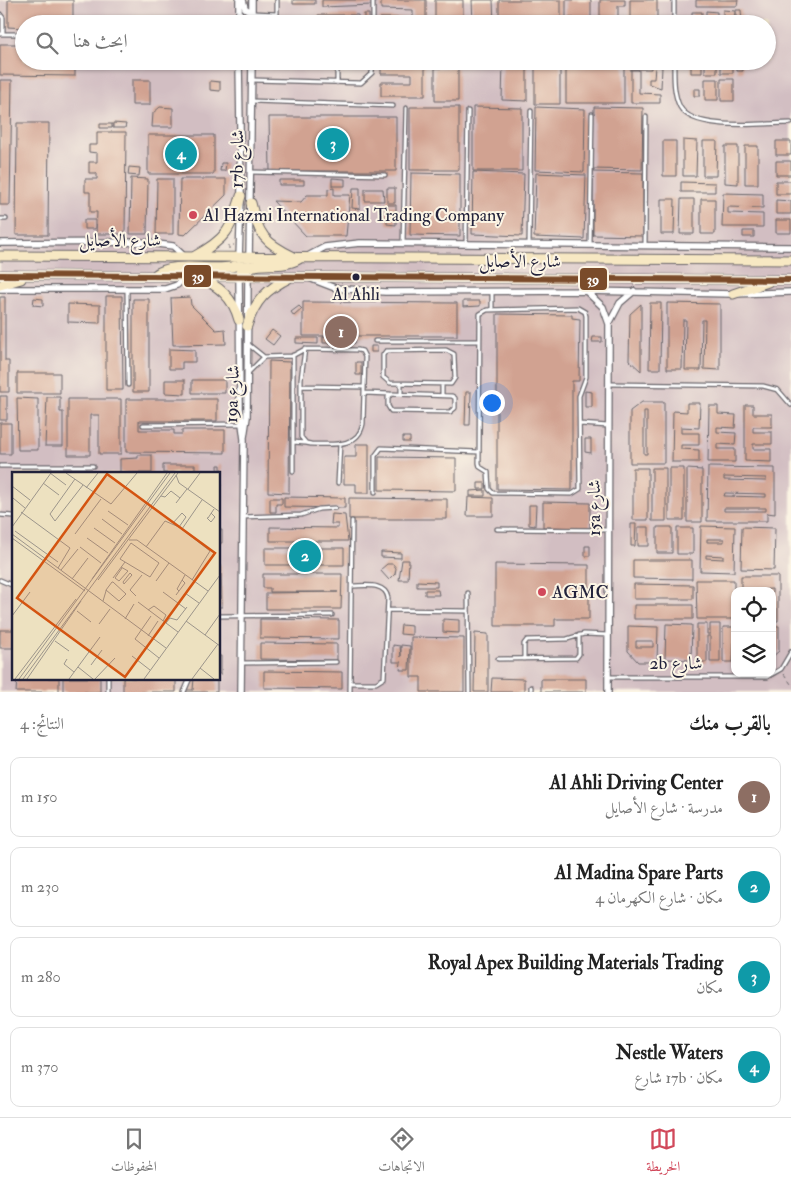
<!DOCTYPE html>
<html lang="ar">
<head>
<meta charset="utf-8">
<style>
  body { margin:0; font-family:"IM FELL Double Pica",Amiri,serif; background:#f2f2f2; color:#222; direction:rtl }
  .controls { position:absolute; right:15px; bottom:15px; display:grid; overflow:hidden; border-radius:10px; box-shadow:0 1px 4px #0004 }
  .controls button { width:45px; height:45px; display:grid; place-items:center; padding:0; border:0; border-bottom:1px solid #e0e0e0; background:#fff; color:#222; font:25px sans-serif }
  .you { position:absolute; left:491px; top:402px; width:18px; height:18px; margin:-12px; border:4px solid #fff; border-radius:50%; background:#1a73e8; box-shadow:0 0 0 8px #1a73e833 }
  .badge { display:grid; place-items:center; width:32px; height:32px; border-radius:50%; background:#d1495b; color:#fff; font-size:16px; font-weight:700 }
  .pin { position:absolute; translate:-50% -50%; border:2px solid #fff; box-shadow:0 1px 5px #0006 }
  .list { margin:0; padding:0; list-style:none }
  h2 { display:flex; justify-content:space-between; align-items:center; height:65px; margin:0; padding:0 20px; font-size:21px }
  h2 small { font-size:16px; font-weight:400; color:#767676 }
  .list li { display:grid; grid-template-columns:32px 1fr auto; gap:15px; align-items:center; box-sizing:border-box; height:80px; margin:0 10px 10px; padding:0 10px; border:1px solid #e0e0e0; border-radius:10px }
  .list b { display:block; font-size:19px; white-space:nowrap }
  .list p { margin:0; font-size:16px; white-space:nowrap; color:#767676 }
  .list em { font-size:16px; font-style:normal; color:#767676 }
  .icon { flex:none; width:28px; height:28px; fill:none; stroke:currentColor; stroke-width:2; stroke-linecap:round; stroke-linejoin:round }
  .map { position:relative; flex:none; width:791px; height:692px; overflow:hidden; direction:ltr }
  .search { position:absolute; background:#fff; box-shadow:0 1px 4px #0004; left:15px; right:15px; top:15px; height:55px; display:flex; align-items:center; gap:12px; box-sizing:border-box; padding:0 18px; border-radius:28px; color:#767676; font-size:19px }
  .sheet { height:425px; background:#fff }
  nav { display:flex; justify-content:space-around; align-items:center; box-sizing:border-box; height:70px; border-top:1px solid #e0e0e0; background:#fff; font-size:14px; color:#767676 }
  nav a { display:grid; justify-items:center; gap:2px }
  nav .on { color:#d1495b }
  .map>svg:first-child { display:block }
  .industrial { fill:#d2bec2; fill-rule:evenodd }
  .building { fill:#d1a291; fill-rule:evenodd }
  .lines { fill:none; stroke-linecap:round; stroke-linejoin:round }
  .service-casing { stroke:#69656a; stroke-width:5.5 }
  .minor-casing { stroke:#69656a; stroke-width:8 }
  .secondary-casing { stroke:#69656a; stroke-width:11 }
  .path { stroke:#69656a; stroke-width:1; stroke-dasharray:4 4; stroke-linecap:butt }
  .service { stroke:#fff; stroke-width:3 }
  .minor { stroke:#fff; stroke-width:5.5 }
  .secondary { stroke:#f7e8c3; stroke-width:9 }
  .bus-1-casing { stroke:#fcf5e5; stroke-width:10 }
  .bus-1 { stroke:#7a4b2a; stroke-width:6 }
  .poi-dot { fill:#d1495b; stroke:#fcf5e5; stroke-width:2 }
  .bus-dot { fill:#22223b; stroke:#fcf5e5; stroke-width:2 }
  .labels { text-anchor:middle; stroke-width:4; stroke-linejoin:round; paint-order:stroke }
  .bus-label { font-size:17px; fill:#22223b; stroke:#fcf5e5 }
  .street-label { font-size:18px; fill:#22223b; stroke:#fcf5e5 }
  .poi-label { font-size:18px; fill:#22223b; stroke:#fcf5e5; text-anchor:start }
  .inset-road { fill:none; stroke:#9c958b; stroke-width:1 }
  .view { fill:#d45411; fill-opacity:0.15; stroke:#d45411; stroke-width:2.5 }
  .inset-edge { fill:none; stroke:#22223b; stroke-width:2.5 }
  .line-badge { stroke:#fcf5e5; stroke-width:2 }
  .badge-label { font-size:14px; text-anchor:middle; font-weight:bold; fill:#fff }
</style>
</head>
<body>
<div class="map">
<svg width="791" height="692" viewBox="0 0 791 692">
  <rect width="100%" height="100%" fill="#fcf5e5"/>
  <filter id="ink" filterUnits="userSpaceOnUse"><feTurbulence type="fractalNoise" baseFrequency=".02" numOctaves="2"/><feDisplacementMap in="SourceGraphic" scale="10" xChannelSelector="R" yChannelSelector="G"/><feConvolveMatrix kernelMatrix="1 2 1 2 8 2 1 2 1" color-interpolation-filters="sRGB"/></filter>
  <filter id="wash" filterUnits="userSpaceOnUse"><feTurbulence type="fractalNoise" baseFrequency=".0096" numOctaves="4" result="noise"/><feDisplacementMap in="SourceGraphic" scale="20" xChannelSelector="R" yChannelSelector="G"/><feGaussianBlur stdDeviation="1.12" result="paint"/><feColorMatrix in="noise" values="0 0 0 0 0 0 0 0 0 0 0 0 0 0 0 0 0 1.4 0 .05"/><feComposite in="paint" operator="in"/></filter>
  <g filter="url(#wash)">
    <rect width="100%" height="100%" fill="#ede1c0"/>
    <!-- industrial -->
    <path class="industrial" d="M0,0H791V692H0ZM24,24H767V61H24ZM14,473H219V678H14ZM735,591H772V673H735Z"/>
    <g id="blocks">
      <!-- building -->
      <path class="building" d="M8,0H73V24H24V28L8,27Z
        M293,0H315V4H293Z
        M322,0H372V5L322,7Z
        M381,0H426V24H380V18H413V10L381,9Z
        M435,0H463V24H435Z
        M472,0H493L494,24H473Z
        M499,0H561V24H499Z
        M566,0H591V24H574V18H566Z
        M600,0H625V6H618V24H600Z
        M630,0H657V24H630Z
        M696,0H738L737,6H696Z
        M723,10L735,11L734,24H723Z
        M736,10H741L742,24H736Z
        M706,11L717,12V24H706Z
        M692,12H702L701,24H692Z
        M364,14H369V24H364Z
        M318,15H358V24H318Z
        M291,19H306V24H291Z
        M0,44H24V61H75V76L0,75Z
        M291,61H331V67H291Z
        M344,61H358V67H344Z
        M381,61H425V96H381V82H412V74H381Z
        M503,61H527V101L502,100Z
        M535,61H560V104H535Z
        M566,61H624V103H566Z
        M630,61H651V69H630Z
        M691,61H702V73H691Z
        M705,61H717V73H705Z
        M721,61H733V73H721Z
        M737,61H742L743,71H737Z
        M655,66L662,67L661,88L649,84V79H654Z
        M435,68H458V101H435Z
        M631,70H639V93L660,94V103H631Z
        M705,79H718V100H705Z
        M721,79H734V101H721Z
        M0,80H12L10,205H0Z
        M132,80H150V105H132Z
        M210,81L220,82V91L210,90Z
        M694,89H700V96H694Z
        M160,107L173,108V127H152L153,113Z
        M410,107H459V170H410Z
        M473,107L522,108V171H473Z
        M536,107L585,109L584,172L535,170Z
        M594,107L643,108L642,170L593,169Z
        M269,117H396V171H270Z
        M17,123H49L48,235H16Z
        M113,123L126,124L125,128H113Z
        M100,124H112V128H100Z
        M97,132H126L125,234H96L97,212H90V192H85V179H97V173H89V162H97V153L89,152V145H97Z
        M148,135H214V174H148Z
        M683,140L697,141L696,176H683Z
        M663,141H676V176H663Z
        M703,141H717L716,176H703Z
        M776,141H791V155H776Z
        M725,146H738V184L725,183Z
        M745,146H758V184H745Z
        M776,161H791V175H776Z
        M221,163H226L225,171H220Z
        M129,167L140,168L139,176L128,175Z
        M473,172L524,174L522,236L472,234Z
        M593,172L643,173V236L593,235Z
        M411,173L460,174V236L410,235Z
        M536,173L586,175L584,239L534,237Z
        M131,178L148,179L147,234H130Z
        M332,178L345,179V186H332Z
        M157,179H173V234H156Z
        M180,179H226V195L185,235L179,234Z
        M279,180H304V185H279Z
        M776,181H791V194H776Z
        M681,182L715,183V192H681Z
        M334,188V195H350L346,236H306L273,201L301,202L307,195H328V189Z
        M353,188H360V209L352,208Z
        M387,188H395V203H387Z
        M365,189H383L384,201H365Z
        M723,193L763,194V208L728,207V213L763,214V227H722Z
        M661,199H675L674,234H661Z
        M681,199H694V234H680Z
        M701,199H715V234H701Z
        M776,200L791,201V214H776Z
        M387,205H396V225L387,224Z
        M84,220H95V229H84Z
        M776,220H791V233H776Z
        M743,231H754V237H743Z
        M106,296H122L123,390H106Z
        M0,297H5V361H9V392H0Z
        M190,297L191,305L216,330L225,329L226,344L173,345L171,298Z
        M34,298L43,299V306L33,305Z
        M133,299H149V392H133Z
        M463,301H480V306L463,307Z
        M303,302L457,303V336H303Z
        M650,303H661L660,369H649Z
        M667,303L720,304V370L704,369L705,320H702L701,370H685L686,320H683L682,369H667Z
        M68,304L100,305V323L68,322Z
        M641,304V371L629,360L630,314Z
        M299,306L302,309L294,316L291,312Z
        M497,314L572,315V318L580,319L579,381H572V490L497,489Z
        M272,330L280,336L273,345L265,339Z
        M323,337H335V343H323Z
        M339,337L355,338V343H339Z
        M593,337H602V342H592Z
        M296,338H318V344L296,343Z
        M371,346H377V352H371Z
        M169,349L195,350V362H182V369H169Z
        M269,361L290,362L289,493L268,492Z
        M356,362H361V375H356Z
        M17,373H60V393H17Z
        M165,380H185V394L165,393Z
        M192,380H225V393H192Z
        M585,391L592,392V407H585Z
        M466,392H471L470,425H465Z
        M0,396H7V420H0Z
        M47,397H60V412H63V446H45Z
        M17,398L38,399V450H18Z
        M68,399H121V454H99V415H90V455H68Z
        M126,399H217V421H139V430H174V434H182V430H225V453L126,452Z
        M642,402H664V463H630V411ZM644,411H647V454H644Z
        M687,403H700L699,428L681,427V433H699V445H681V449L699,450V462H672L673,411L687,412Z
        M745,405H753V414H772V427H753V432H772V444H753V449H771V462L745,461Z
        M709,406H718V414L736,415L735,428L717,427V432L736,433L735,445L717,444V449H735V462H708Z
        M0,423H11V454H0Z
        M403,437H410V442H403Z
        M585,439H591V453L585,452Z
        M356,444H369V493H356V484H344V457H356Z
        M138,455H152V473H120V459L138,458Z
        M379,457L456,458V491L379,490Z
        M163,465H195V473H163Z
        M218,465H221V486H219Z
        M708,467L775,468V514L767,513V521H707ZM724,477L766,478V481L724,480ZM725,493L766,494V497L724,496ZM724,508H766V511H724Z
        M633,468H648V520H633Z
        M652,468H666V521H652Z
        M669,468H684V520H669Z
        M687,469L702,470V522H687Z
        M478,483H485V489H478Z
        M485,490V496H470V491Z
        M284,497L345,498V508L284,507Z
        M468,497L493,498V516H467Z
        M270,498H282V504H276V512H270Z
        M349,498L447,499V519H349Z
        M543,502L590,503V528L543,527Z
        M529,505H536L535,526L529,525Z
        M332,514L345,515L348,541H270V527L338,528V524H331Z
        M631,524H636L635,546H631Z
        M701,526L735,527L734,572L700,571ZM707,539H724V542H707ZM706,555L723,556V559L706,558Z
        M638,527H649V546H638Z
        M657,527H672V553H657Z
        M742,527L775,528L774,570L741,569Z
        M677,528H693V554H677Z
        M219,530H222V543H219Z
        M585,546H590V556H585Z
        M265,548H344V565H265Z
        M381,552L401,553V558L381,557Z
        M402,560H409L408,580H399Z
        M633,560H692V579L633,578Z
        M387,564H393L396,568L395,574L389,580L380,570Z
        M495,564L589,565V619H555V626H495Z
        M219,565H221L222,607H219Z
        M263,574H342L341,609H266V593L338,592H270V588H263Z
        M741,576H778V621H772V589L741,591Z
        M696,580H734V619H697Z
        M417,581L437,582V587H417Z
        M634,584L693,585V599H634Z
        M425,590H438L439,595H425Z
        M634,605H693V619H634Z
        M260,619L339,620V639L260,638Z
        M443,619L459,620V633L443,632Z
        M666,624L692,625L691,660L665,659Z
        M697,624H707V634H710V624H720V662H710V636H707V662H697Z
        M401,625L412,626V635L400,634Z
        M628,626L658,627L657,662H638L628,651ZM636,641H653V647H636Z
        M772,626H779V651L772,657Z
        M723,627H735L733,662H723Z
        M0,630H14V648H0Z
        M475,633L488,634V692H474Z
        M411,637L464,638V692H421V677H411Z
        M260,643L337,644V660L260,659Z
        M393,645L400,646L401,657V645L410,646L409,670H400L401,662H393Z
        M219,656H221V674H219Z
        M264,671L342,672V689L264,688Z
        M17,678H59V692H16Z
        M63,678H100V692H63Z
        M123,678H176V692H123Z
        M194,678H217V692H186V690H193Z
        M492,678L524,679V692H491Z
        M541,679H586V692H541Z"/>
    </g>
  </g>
  <g filter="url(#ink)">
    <use href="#blocks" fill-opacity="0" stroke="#69656a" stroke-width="1"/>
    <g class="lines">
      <!-- service casing -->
      <g class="service-casing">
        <path id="service" d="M253,13L277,14
          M0,14L3,18V34
          M252,19L277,20
          M277,24V0
          M373,24V0
          M674,24V0
          M0,34H24
          M277,61V63
          M337,61V83
          M674,61C674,76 673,93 680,107C694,132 765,123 791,123
          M253,80L361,83L372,73L373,61
          M252,101L393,106
          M251,172L385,175
          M0,219H6
          M403,243L406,108
          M466,244L468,111
          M529,244L531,111
          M590,245L592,114
          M645,245L646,117
          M127,290L128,385
          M578,308L585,312L586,316V377L579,396L580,489L572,494L493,493L489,489L488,472L480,467L479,463L480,314L487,310Z
          M492,310V292
          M375,341H479
          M249,345L264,357L292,356L305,349L358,350L362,351L365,357L363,424C358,449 330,444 311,444L306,443L301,437V379L305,349
          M446,350L454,354L455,378L451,384L390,383L383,377V355L386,351Z
          M249,372L264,357
          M401,384V394
          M442,384V395
          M610,384L763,386L778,390L791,405
          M301,386L364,387
          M364,393L390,394
          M392,394L452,396L455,398V408L450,412L391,411L388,406V397Z
          M580,424L608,426
          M143,425L241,424
          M293,442L305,443
          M0,466H93
          M293,471V355
          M338,483L340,444
          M375,492V456L381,448L479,452
          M0,515L14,516
          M243,517L301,515L319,509L335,508
          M497,529L608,530
          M0,580L14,586
          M468,593L469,692
          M388,610L468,611
          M219,616L332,615
          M498,659L576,658L579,654V635
          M524,659V644L527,640L567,639L584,634L608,635
          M242,663L336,662
          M609,677H767L781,669L791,652
          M108,678V692
          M350,683H376L384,678L388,598C385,582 365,586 352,586
          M531,687V692
          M184,692L190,678
          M350,692L352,521"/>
      </g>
      <!-- minor casing -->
      <g class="minor-casing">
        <path id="minor" d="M243,0L245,8L252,13
          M252,0V24
          M239,24V0
          M239,61L241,196L239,259
          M0,243L142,242L173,246L185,257
          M306,257L325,247L360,243L791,247
          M249,259L252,61
          M239,273L240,408L244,439L241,692
          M309,278L335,288L385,292L586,291L733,294L791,292
          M0,289H165L177,285L186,276
          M586,291L603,307L609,324L608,692
          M610,322L620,303L634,291
          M244,437L247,417L248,274"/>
      </g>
      <!-- secondary casing -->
      <g class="secondary-casing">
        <path id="secondary" d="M251,203C258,235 265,243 294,257
          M0,256L791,260
          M195,256C226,239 231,230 241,196
          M240,273C252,259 281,270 299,259
          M0,275L791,280
          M155,275C178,256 235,280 249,257
          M196,277C218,284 233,297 239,320
          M0,285L21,279
          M733,294L768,282
          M247,326C255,300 267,289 291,277"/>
      </g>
      <!-- path -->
      <path class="path" d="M229,249V245H234
        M784,674L791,684"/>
      <!-- service -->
      <use href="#service" class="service"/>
      <!-- minor -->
      <use href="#minor" class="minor"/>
      <!-- secondary -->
      <use href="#secondary" class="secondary"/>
      <!-- bus-1 casing -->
      <g class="bus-1-casing">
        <path id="bus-1" d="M0,275L791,280"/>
      </g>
      <!-- bus-1 -->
      <use href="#bus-1" class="bus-1"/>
    </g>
  </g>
  <!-- markers -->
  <g class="poi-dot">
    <circle cx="193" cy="215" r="5"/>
    <circle cx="542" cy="592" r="5"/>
  </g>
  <circle class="bus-dot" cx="356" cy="277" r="4.5"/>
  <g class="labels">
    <!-- bus labels -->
    <g class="bus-label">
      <text x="356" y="300">Al Ahli</text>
    </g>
    <!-- street labels -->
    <g class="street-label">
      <text transform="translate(237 159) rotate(-89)" y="6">17b شارع</text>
      <text x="120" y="246">شارع الأصايل</text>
      <text x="520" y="267">شارع الأصايل</text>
      <text transform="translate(232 394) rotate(-88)" y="6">19a شارع</text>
      <text transform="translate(594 508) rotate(-90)" y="6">15a شارع</text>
      <text x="676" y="669">2b شارع</text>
    </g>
    <!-- poi labels -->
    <g class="poi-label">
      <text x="203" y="221">Al Hazmi International Trading Company</text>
      <text x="552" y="598">AGMC</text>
    </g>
  </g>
  <!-- overview -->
  <g transform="translate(12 472)">
    <rect width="208" height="208" fill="#ede1c0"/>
    <path class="inset-road" d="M38,1L54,13M54,1L99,32L125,1M164,3L167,11L208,40M63,7L38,42L43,49L71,13M31,11L47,23M0,14L18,28M74,16L86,1M176,17L188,1M149,24L153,25L159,19L168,26M1,26L13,36M164,31L175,17M96,39L116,53M9,40L58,76L46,96M199,41L203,45L199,50L195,46H196L202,37M90,47L110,62M161,51L170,41L174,45L167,55M0,55L39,1M82,56L103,71M170,57L190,28M3,59L46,90M0,62L154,176M63,62L89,27M0,66L73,119M75,66L96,81M117,68H125L196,119M119,71L147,91L138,105L108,87ZM68,75L89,91M134,75L153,49L167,55L198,79L180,108M109,95L116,99L107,109L103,106L110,96M49,98L66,77M118,101L120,103L112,112L111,110ZM101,106L113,90M60,107L76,86M80,107L155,1M86,108L166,1M144,109L157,91M167,119L165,117L173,103M151,120L174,137M173,121L187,131M164,123L173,111L170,108M124,124L118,118L130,103M91,129L94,119V118L100,110H101L114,122L107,129L94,118M126,130L166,160M136,138L142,134L154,143L151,149M65,139L79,150M0,144L18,120M139,144L123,167L147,186M113,147L122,132M174,149L208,174M154,151L158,146L165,148L175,135M87,152L98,137M193,163L208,142M136,164L146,149M43,169L57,179M120,184L138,198M55,187L52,192L62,200M79,193L90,178M66,195L81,207M188,196L202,207M3,207L64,127M7,207L158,1M11,207L163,1M15,207L69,129M57,207L88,165M83,207L103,186M132,207L208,103M180,207L206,172"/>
    <path class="view" d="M95,2L203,81L113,205L5,126Z"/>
    <rect width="208" height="208" class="inset-edge"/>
  </g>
  <g class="line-badge">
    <rect x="183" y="264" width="29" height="24" rx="5" fill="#7a4b2a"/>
    <rect x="579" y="267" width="29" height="24" rx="5" fill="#7a4b2a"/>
  </g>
  <g class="badge-label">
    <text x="198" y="281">39</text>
    <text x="593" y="284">39</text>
  </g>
</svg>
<div class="controls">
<button><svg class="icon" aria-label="locate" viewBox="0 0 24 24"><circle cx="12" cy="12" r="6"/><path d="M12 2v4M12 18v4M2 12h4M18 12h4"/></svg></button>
<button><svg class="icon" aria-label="layers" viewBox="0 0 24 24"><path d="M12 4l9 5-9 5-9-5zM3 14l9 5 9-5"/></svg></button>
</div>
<div class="you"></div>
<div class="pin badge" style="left:341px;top:332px;background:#8d6e63">1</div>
<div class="pin badge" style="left:305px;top:556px;background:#0f9aa8">2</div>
<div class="pin badge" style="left:333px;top:144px;background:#0f9aa8">3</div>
<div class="pin badge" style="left:181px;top:154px;background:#0f9aa8">4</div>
<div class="search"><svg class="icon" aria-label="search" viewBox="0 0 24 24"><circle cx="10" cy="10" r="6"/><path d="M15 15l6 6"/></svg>ابحث هنا</div>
</div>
<section class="sheet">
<h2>بالقرب منك<small>النتائج: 4</small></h2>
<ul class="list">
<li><span class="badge" style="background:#8d6e63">1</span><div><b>Al Ahli Driving Center</b><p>مدرسة · شارع الأصايل</p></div><em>150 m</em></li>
<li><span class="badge" style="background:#0f9aa8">2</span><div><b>Al Madina Spare Parts</b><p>مكان · شارع الكهرمان 4</p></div><em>230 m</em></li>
<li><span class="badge" style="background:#0f9aa8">3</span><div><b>Royal Apex Building Materials Trading</b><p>مكان</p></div><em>280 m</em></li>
<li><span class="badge" style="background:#0f9aa8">4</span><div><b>Nestle Waters</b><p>مكان · 17b شارع</p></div><em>370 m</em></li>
</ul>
</section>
<nav>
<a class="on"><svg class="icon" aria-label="map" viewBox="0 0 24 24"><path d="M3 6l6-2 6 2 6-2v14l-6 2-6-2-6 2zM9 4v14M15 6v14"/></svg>الخريطة</a>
<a><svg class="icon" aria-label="directions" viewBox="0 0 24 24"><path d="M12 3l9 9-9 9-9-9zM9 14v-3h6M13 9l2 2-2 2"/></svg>الاتجاهات</a>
<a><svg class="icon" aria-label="saved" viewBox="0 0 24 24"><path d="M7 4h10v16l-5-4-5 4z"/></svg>المحفوظات</a>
</nav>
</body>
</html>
